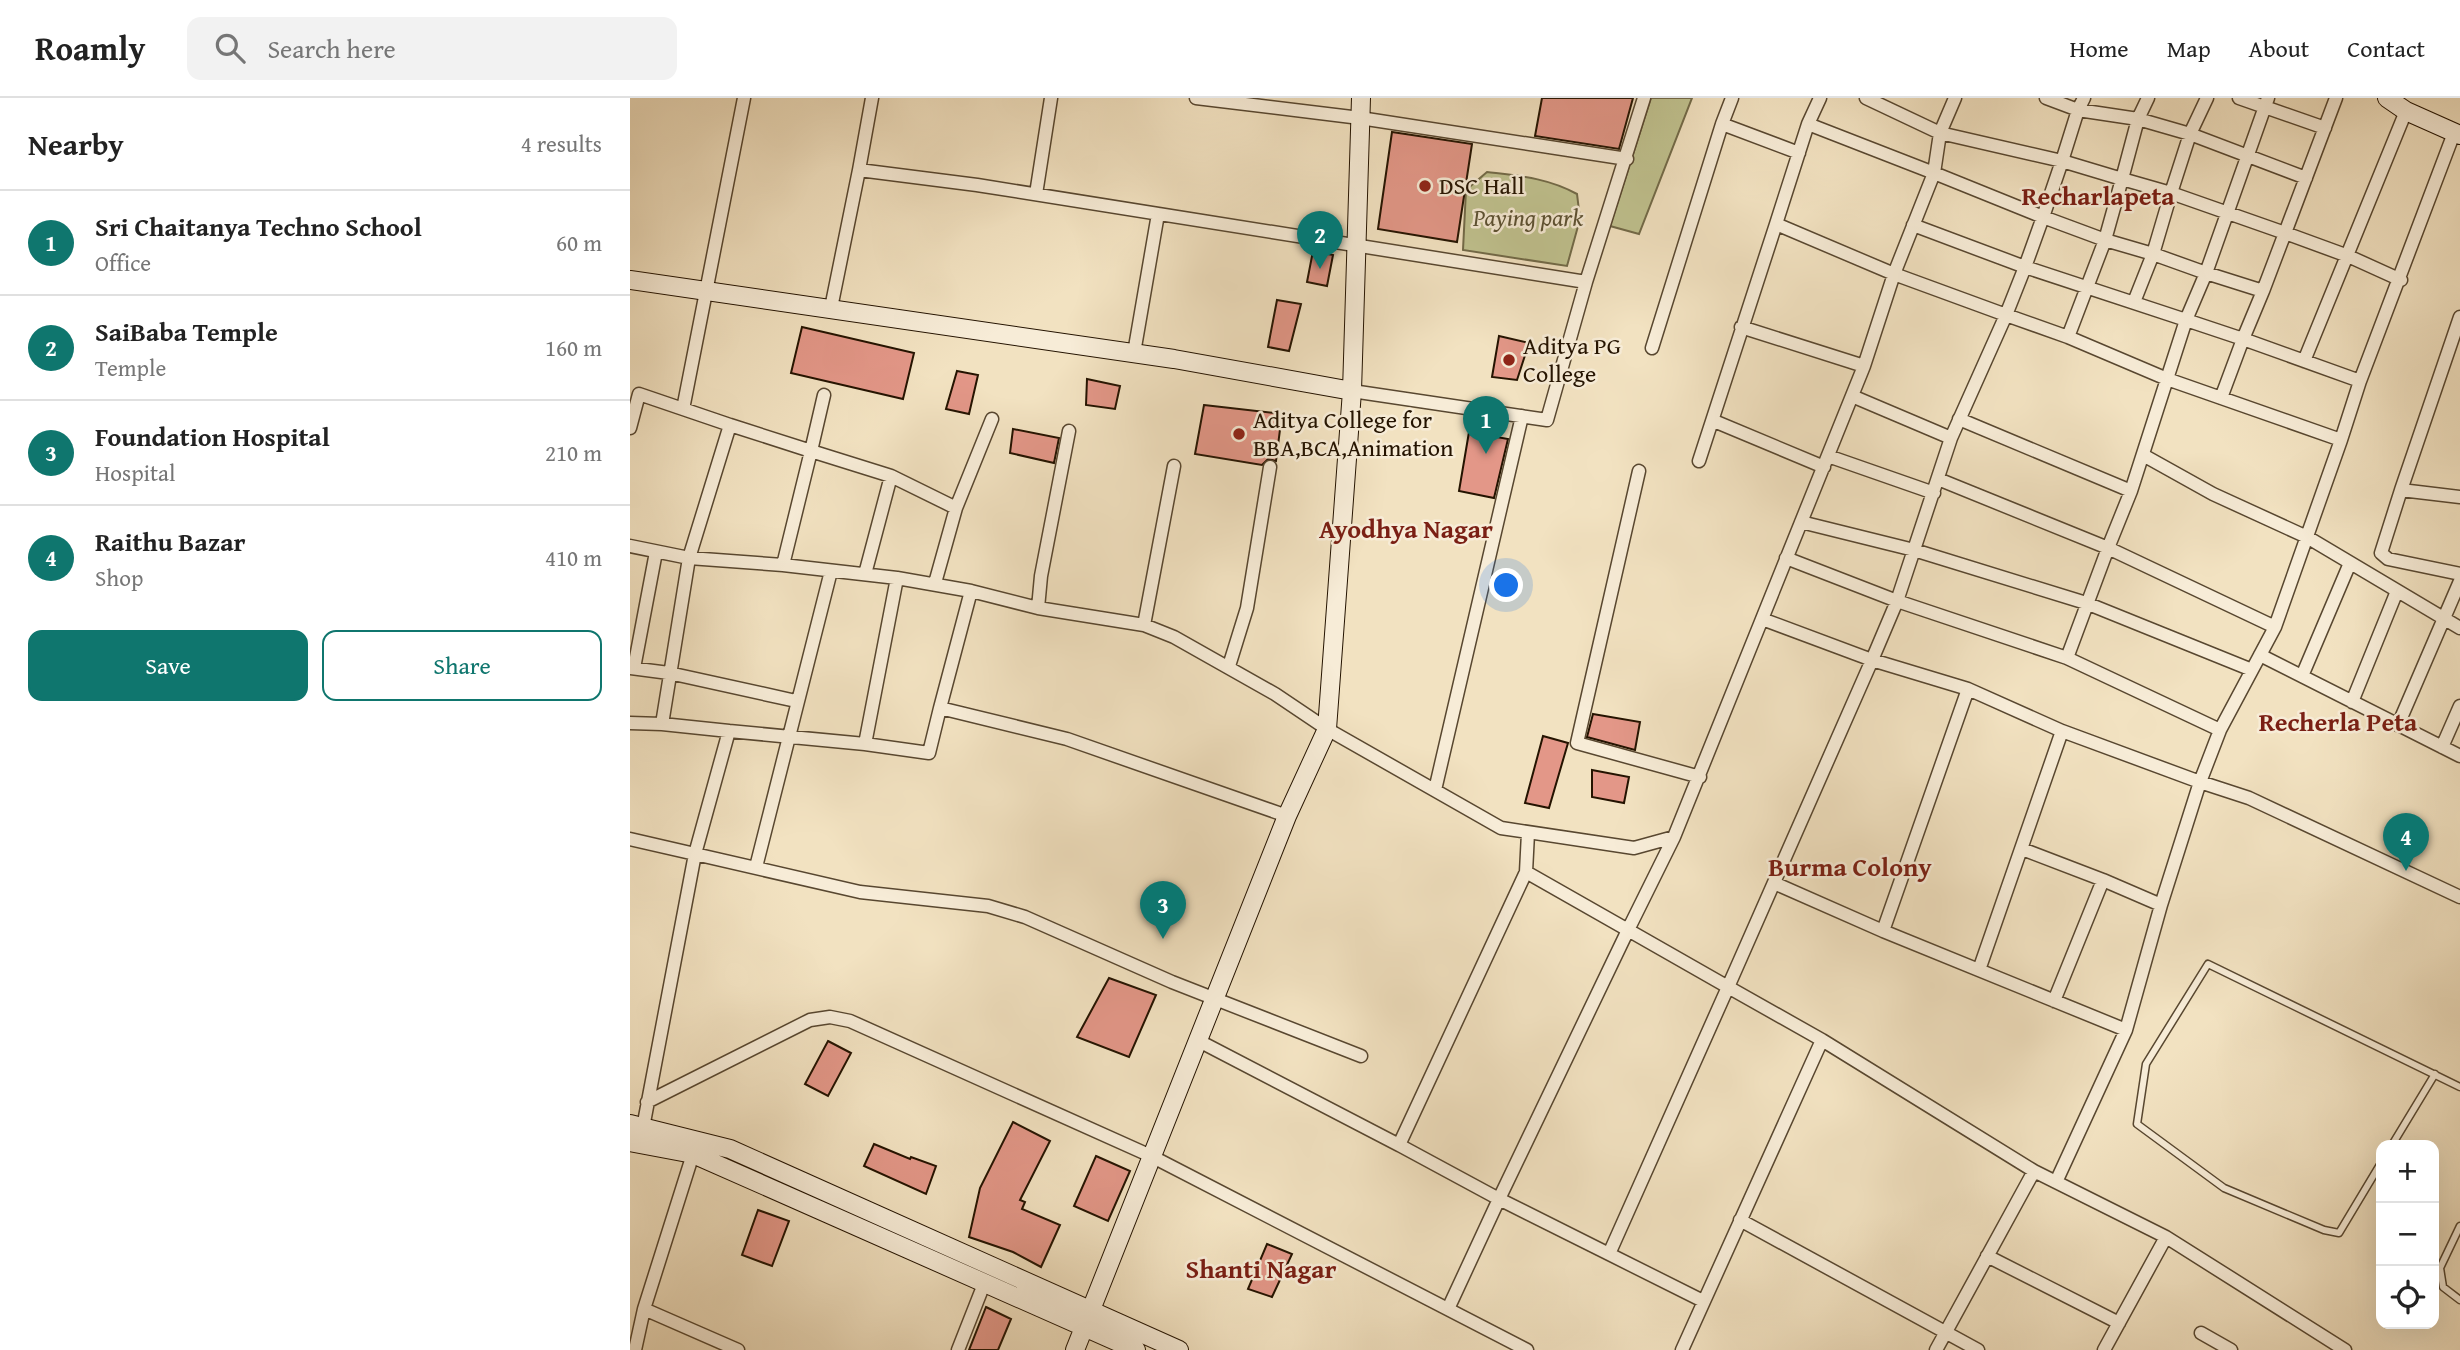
<!DOCTYPE html>
<html lang="en">
<head>
<meta charset="utf-8">
<style>
  body { margin:0; font-family:"Gentium Book Plus",serif; background:#f2f2f2; color:#222 }
  .controls { position:absolute; right:21px; bottom:21px; display:grid; overflow:hidden; border-radius:14px; box-shadow:0 7px 28px #0002 }
  .controls button { width:63px; height:63px; display:grid; place-items:center; padding:0; border:0; border-bottom:2px solid #e0e0e0; background:#fff; color:#222; font:35px sans-serif }
  .you { position:absolute; left:877px; top:488px; width:24px; height:24px; margin:-18px; border:5px solid #fff; border-radius:50%; background:#1a73e8; box-shadow:0 0 0 10px #1a73e833 }
  .badge { display:grid; place-items:center; width:46px; height:46px; border-radius:50%; background:#0f766e; color:#fff; font-size:23px; font-weight:700 }
  .pin { position:absolute; translate:-50% -58px; filter:drop-shadow(0 2px 4px #0008) }
  .pin::after { content:''; position:absolute; top:37px; width:24px; height:21px; background:inherit; clip-path:polygon(0 0,100% 0,50% 100%) }
  .list { margin:0; padding:0; list-style:none }
  h2 { display:flex; justify-content:space-between; align-items:center; height:91px; margin:0; padding:0 28px; font-size:30px }
  h2 small { font-size:23px; font-weight:400; color:#767676 }
  .list li { display:grid; grid-template-columns:46px 1fr auto; gap:21px; align-items:center; box-sizing:border-box; height:105px; padding:0 28px; border-top:2px solid #e0e0e0 }
  .list b { display:block; font-size:26px; white-space:nowrap }
  .list p { margin:0; font-size:23px; white-space:nowrap; color:#767676 }
  .list em { font-size:23px; font-style:normal; color:#767676 }
  .actions { display:flex; gap:14px; padding:21px 28px }
  .actions a { flex:1; padding:16px 0; border:2px solid #0f766e; border-radius:14px; text-align:center; font-size:24px; color:#0f766e }
  .actions .main { background:#0f766e; color:#fff }
  .icon { flex:none; width:38px; height:38px; fill:none; stroke:currentColor; stroke-width:2; stroke-linecap:round; stroke-linejoin:round }
  .map { position:relative; flex:none; width:1830px; height:1252px; overflow:hidden }
  header { display:flex; align-items:center; gap:42px; box-sizing:border-box; height:98px; padding:0 35px; background:#fff; border-bottom:2px solid #e0e0e0 }
  header strong { font-size:33px }
  nav { display:flex; gap:38px; margin-inline-start:auto; font-size:24px }
  .search { width:490px; height:63px; background:#f2f2f2; display:flex; align-items:center; gap:18px; box-sizing:border-box; padding:0 24px; border-radius:14px; color:#767676; font-size:26px }
  main { display:flex }
  aside { flex:1; background:#fff }
  .map>svg:first-child { display:block }
  .green { fill:#c0c28f; stroke:#726a48; stroke-width:2 }
  .building { fill:#e39788; stroke:#241300; stroke-width:2 }
  .lines { fill:none; stroke-linecap:round; stroke-linejoin:round }
  .lane-casing { stroke:#584730; stroke-width:9 }
  .street-casing { stroke:#584730; stroke-width:15 }
  .secondary-casing { stroke:#241300; stroke-width:20 }
  .lane { stroke:#f7ecd7; stroke-width:6 }
  .street { stroke:#f7ecd7; stroke-width:12 }
  .secondary { stroke:#f7ecd7; stroke-width:18 }
  .poi-dot { fill:#8f2418; stroke:#f7ecd7; stroke-width:2.5 }
  .labels { text-anchor:middle; stroke-width:5; stroke-linejoin:round; paint-order:stroke }
  .poi-label { font-size:24px; fill:#241300; stroke:#f7ecd7; text-anchor:start }
  .park-label { font-size:24px; font-style:italic; fill:#5b5032; stroke:#f7ecd7 }
  .neighbourhood-label { font-size:26px; font-weight:bold; fill:#7a1f14; stroke:#f7ecd7 }
</style>
</head>
<body>
<header>
<strong>Roamly</strong>
<div class="search"><svg class="icon" aria-label="search" viewBox="0 0 24 24"><circle cx="10" cy="10" r="6"/><path d="M15 15l6 6"/></svg>Search here</div>
<nav><a>Home</a><a>Map</a><a>About</a><a>Contact</a></nav>
</header>
<main>
<aside>
<h2>Nearby<small>4 results</small></h2>
<ul class="list">
<li><span class="badge">1</span><div><b>Sri Chaitanya Techno School</b><p>Office</p></div><em>60 m</em></li>
<li><span class="badge">2</span><div><b>SaiBaba Temple</b><p>Temple</p></div><em>160 m</em></li>
<li><span class="badge">3</span><div><b>Foundation Hospital</b><p>Hospital</p></div><em>210 m</em></li>
<li><span class="badge">4</span><div><b>Raithu Bazar</b><p>Shop</p></div><em>410 m</em></li>
</ul>
<div class="actions"><a class="main">Save</a><a>Share</a></div>
</aside>
<div class="map">
<svg width="1830" height="1252" viewBox="0 0 1830 1252">
  <rect width="100%" height="100%" fill="#f2e2c1"/>
  <filter id="stains"><feTurbulence type="fractalNoise" baseFrequency=".00286" numOctaves="4"/><feColorMatrix values="0 0 0 0 .2 0 0 0 0 .09 0 0 0 0 .02 0 0 0 .5 -.17"/></filter>
  <radialGradient id="worn" r=".72"><stop offset=".6" stop-color="#630" stop-opacity="0"/><stop offset="1" stop-color="#630" stop-opacity=".3"/></radialGradient>
  <!-- green -->
  <path class="green" d="M1021,0H1062L1009,136L980,128Z
    M857,74C890,78 918,80 947,96L950,121L937,168L833,152L836,92Z"/>
  <!-- building -->
  <path class="building" d="M912,0H1003L989,51L905,38Z
    M762,34L842,46L827,144L748,131Z
    M683,153L703,157L697,188L677,184Z
    M647,202L671,206L659,253L638,249Z
    M172,229L284,255L273,301L161,275Z
    M869,238L899,245L887,282L862,279Z
    M327,273L348,277L339,316L316,311Z
    M457,281L490,288L485,311L456,307Z
    M574,307L652,316L646,363L638,361L632,367L565,356Z
    M383,331L429,340L424,365L380,355Z
    M839,334L878,341L864,400L829,393Z
    M963,616L1010,624L1005,652L957,639Z
    M913,638L938,645L919,710L895,705Z
    M962,672L999,679L994,705L962,699Z
    M479,880L526,897L499,959L447,939Z
    M198,943L221,955L198,998L175,986Z
    M383,1024L420,1043L390,1102L395,1104L392,1111L430,1127L411,1169L383,1154L339,1139L350,1090Z
    M244,1046L280,1061L281,1059L306,1068L296,1096L234,1068Z
    M466,1058L500,1073L478,1123L444,1108Z
    M128,1112L159,1123L142,1168L112,1157Z
    M637,1146L662,1156L642,1199L618,1191Z
    M356,1209L381,1221L368,1252H339Z"/>
  <g class="lines">
    <!-- lane casing -->
    <g class="lane-casing">
      <path id="lane" d="M1762,1047L1805,976
        M1751,1065L1709,1135L1694,1132L1594,1090L1507,1026L1516,966L1578,866L1830,989
        M1830,1128L1810,1170L1813,1189L1830,1202"/>
    </g>
    <!-- street casing -->
    <g class="street-casing">
      <path id="street" d="M566,0L730,20L997,61
        M1102,0L1092,26L1169,55
        M1236,0L1310,35L1432,63L1448,12L1508,21L1560,36L1676,80
        M1325,0L1310,35L1304,75L1413,119L1432,63L1492,81L1508,21L1518,0
        M1416,0L1448,12L1454,0
        M1609,0L1695,30
        M1706,0L1655,135L1718,158L1771,182
        M1178,26L1304,75L1264,176L1146,126Z
        M1178,26L1190,0
        M229,72L242,0
        M406,96L421,0
        M1283,127L1395,169L1413,119L1475,142L1492,81L1541,95L1560,36L1577,0
        M1504,204L1523,156L1576,175L1556,222L1395,169L1376,217L1438,239L1537,281L1556,222L1613,241L1633,193L1576,175L1638,0
        M201,210L229,72L347,87L956,184
        M1111,229L1234,268
        M1438,239L1475,142L1523,156L1541,95L1655,135L1633,193
        M1022,250L1092,26
        M504,255L528,116
        M1674,263L1776,13
        M1730,283L1824,35
        M722,293L917,322L956,184L1014,0
        M194,297L181,353L261,378
        M1222,298L1321,340
        M1591,300L1613,241L1730,283L1711,342
        M53,311L114,0
        M1329,321L1501,393
        M1084,323L1194,369
        M0,330L9,296L100,327
        M1513,357L1583,396L1677,439L1830,530
        M1198,358L1304,395
        M1069,363L1146,126
        M1009,373L947,645L1070,679
        M1308,381L1478,450L1501,393L1537,281L1711,342L1645,529L1590,632L1570,684L1619,700L1830,799
        M1771,392L1830,219
        M1830,399L1771,392L1751,455L1758,461L1830,476
        M1171,424L1284,452L1456,505L1622,572
        M0,448L59,460L100,327L181,353L153,467
        M1156,460L1267,503L1437,560L1478,450L1645,529
        M235,476L261,378L326,410
        M305,485L326,410L362,321
        M341,493L267,480L235,646L99,633L65,756L230,794L358,808L395,819L542,884L731,958
        M408,510L411,478L439,333
        M1132,521L1234,268L1264,176L1376,217L1321,340L1267,503L1242,562L1338,591L1432,633L1349,872
        M514,527L544,368
        M1630,557L1830,658
        M1437,560L1590,632
        M599,568L617,510L640,369
        M0,570L39,575L166,603
        M4,570L26,454
        M1672,578L1720,465
        M1722,604L1767,493
        M0,625L32,626
        M1768,627L1830,483
        M99,633L32,626L59,460L153,467L267,480
        M1432,633L1570,684L1531,807
        M235,646L299,655L310,610
        M1812,649L1830,608
        M805,692L892,318
        M657,718L437,641L310,610L341,493L408,510L514,527L544,539L645,596L697,631L871,730L1004,750L1044,739L998,832L896,774L769,1047L869,1101L818,1211
        M0,741L65,756L12,1035
        M1392,751L1473,782L1424,903
        M126,769L201,473
        M896,774L898,735
        M1473,782L1531,807L1496,932
        M1144,785L1253,833L1496,932L1426,1084
        M1253,833L1338,591
        M567,942L769,1047
        M17,1004L180,922L200,919L220,923L521,1058L897,1252
        M1110,1122L1348,1252
        M979,1156L869,1101L998,832L1098,889L1242,562L1132,521L1044,739
        M1357,1158L1489,1225
        M1073,1203L979,1156L1098,889L1192,942
        M14,1211L63,1056
        M1571,1235L1601,1252
        M5,1252L14,1211L108,1252
        M328,1252L354,1186
        M1052,1252L1192,942L1404,1073L1536,1139L1715,1252
        M1306,1252L1404,1073
        M1474,1252L1536,1139"/>
    </g>
    <!-- secondary casing -->
    <g class="secondary-casing">
      <path id="secondary" d="M1757,0L1776,13L1830,37
        M0,182L544,261L722,293
        M0,1026L100,1051L549,1252
        M0,1044L63,1056L506,1252
        M445,1252L657,718L697,631L722,293L731,0"/>
    </g>
    <!-- lane -->
    <use href="#lane" class="lane"/>
    <!-- street -->
    <use href="#street" class="street"/>
    <!-- secondary -->
    <use href="#secondary" class="secondary"/>
  </g>
  <!-- markers -->
  <g class="poi-dot">
    <circle cx="795" cy="88" r="7"/>
    <circle cx="879" cy="262" r="7"/>
    <circle cx="609" cy="336" r="7"/>
  </g>
  <g class="labels">
    <!-- poi labels -->
    <g class="poi-label">
      <text x="809" y="96">DSC Hall</text>
      <text x="893" y="256">Aditya PG<tspan x="893" dy="28">College</tspan></text>
      <text x="623" y="330">Aditya College for<tspan x="623" dy="28">BBA,BCA,Animation</tspan></text>
    </g>
    <!-- park labels -->
    <g class="park-label">
      <text x="898" y="128">Paying park</text>
    </g>
    <!-- neighbourhood labels -->
    <g class="neighbourhood-label">
      <text x="1468" y="107">Recharlapeta</text>
      <text x="776" y="440">Ayodhya Nagar</text>
      <text x="1708" y="633">Recherla Peta</text>
      <text x="1220" y="778">Burma Colony</text>
      <text x="631" y="1180">Shanti Nagar</text>
    </g>
  </g>
  <rect width="100%" height="100%" filter="url(#stains)"/>
  <rect width="100%" height="100%" fill="url(#worn)"/>
</svg>
<div class="controls">
<button>+</button>
<button>−</button>
<button><svg class="icon" aria-label="locate" viewBox="0 0 24 24"><circle cx="12" cy="12" r="6"/><path d="M12 2v4M12 18v4M2 12h4M18 12h4"/></svg></button>
</div>
<div class="you"></div>
<div class="pin badge" style="left:856px;top:356px">1</div>
<div class="pin badge" style="left:690px;top:171px">2</div>
<div class="pin badge" style="left:533px;top:841px">3</div>
<div class="pin badge" style="left:1776px;top:773px">4</div>
</div>
</main>
</body>
</html>
